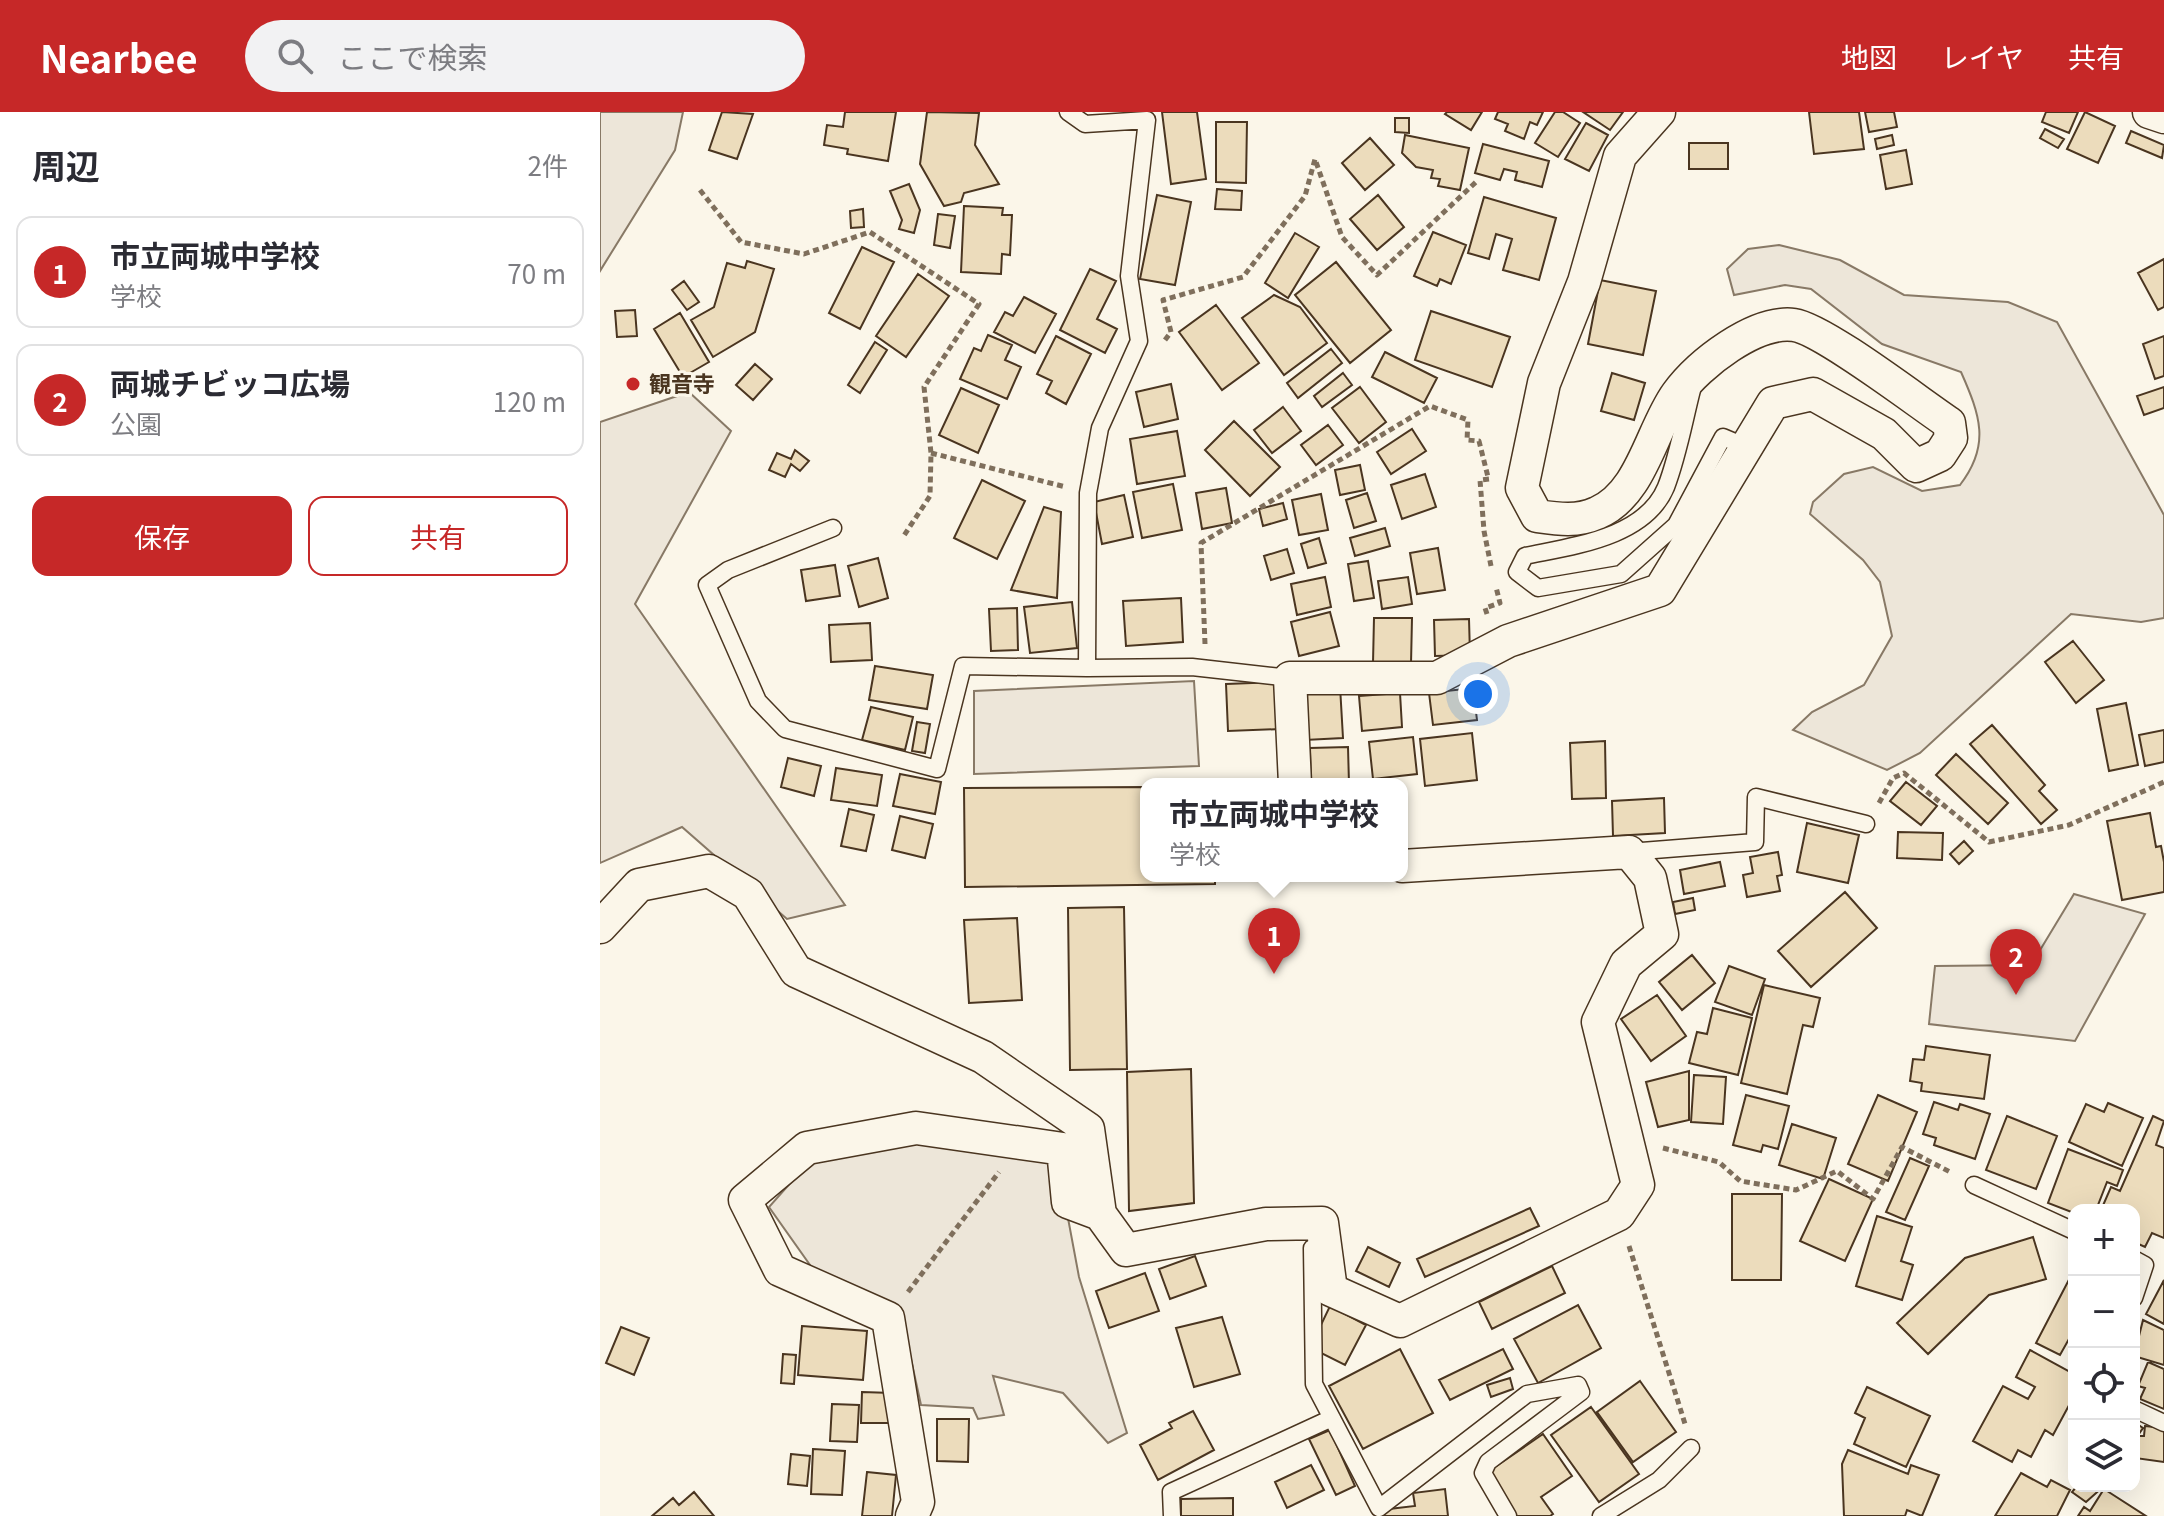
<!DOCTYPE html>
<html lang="ja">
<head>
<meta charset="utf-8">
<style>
  body { margin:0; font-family:Georgia,"Noto Sans JP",serif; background:#f2f2f3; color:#2b2b33 }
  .controls { position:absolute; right:24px; bottom:24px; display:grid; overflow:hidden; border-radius:16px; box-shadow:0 8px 32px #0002 }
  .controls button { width:72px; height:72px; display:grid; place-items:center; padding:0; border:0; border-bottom:2px solid #e1e1e2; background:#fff; color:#2b2b33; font:40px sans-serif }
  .you { position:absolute; left:878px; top:582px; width:28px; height:28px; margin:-20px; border:6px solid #fff; border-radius:50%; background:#1a73e8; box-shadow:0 0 0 12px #1a73e833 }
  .badge { display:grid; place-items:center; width:52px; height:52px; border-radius:50%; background:#c62828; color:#fff; font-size:26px; font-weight:700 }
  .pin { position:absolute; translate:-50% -66px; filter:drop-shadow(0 2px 4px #0008) }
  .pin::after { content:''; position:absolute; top:42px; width:28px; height:24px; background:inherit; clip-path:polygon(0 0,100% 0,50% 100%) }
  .popup { position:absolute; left:540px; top:666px; width:268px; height:104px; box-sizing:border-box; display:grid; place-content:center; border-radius:16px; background:#fff; filter:drop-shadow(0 2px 6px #0005); font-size:26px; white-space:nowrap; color:#7c7c81 }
  .popup b { font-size:30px; color:#2b2b33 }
  .popup::after { content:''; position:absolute; left:50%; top:100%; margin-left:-16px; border:16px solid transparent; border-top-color:#fff }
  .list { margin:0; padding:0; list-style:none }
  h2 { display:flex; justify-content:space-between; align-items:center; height:104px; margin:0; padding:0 32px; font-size:34px }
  h2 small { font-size:26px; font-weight:400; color:#7c7c81 }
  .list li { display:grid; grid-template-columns:52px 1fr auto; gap:24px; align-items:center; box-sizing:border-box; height:112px; margin:0 16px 16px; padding:0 16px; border:2px solid #e1e1e2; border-radius:16px }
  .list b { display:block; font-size:30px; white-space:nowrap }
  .list p { margin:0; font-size:26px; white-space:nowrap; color:#7c7c81 }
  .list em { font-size:26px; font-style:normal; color:#7c7c81 }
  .actions { display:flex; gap:16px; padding:24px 32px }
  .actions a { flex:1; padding:18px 0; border:2px solid #c62828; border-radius:16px; text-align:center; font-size:28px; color:#c62828 }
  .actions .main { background:#c62828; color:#fff }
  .icon { flex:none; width:44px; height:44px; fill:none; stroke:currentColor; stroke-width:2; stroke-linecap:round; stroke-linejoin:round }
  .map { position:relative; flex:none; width:1564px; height:1404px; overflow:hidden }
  header { display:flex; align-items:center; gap:48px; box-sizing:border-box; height:112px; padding:0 40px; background:#c62828; color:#fff }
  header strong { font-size:38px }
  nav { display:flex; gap:44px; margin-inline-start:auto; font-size:28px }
  .search { width:560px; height:72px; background:#f2f2f3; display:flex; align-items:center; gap:20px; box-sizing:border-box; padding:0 28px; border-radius:44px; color:#7c7c81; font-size:30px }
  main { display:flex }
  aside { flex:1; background:#fff }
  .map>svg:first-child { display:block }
  .green { fill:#ede6d9; stroke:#887966; stroke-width:2 }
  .building { fill:#ecdcbc; stroke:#4a3520; stroke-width:2 }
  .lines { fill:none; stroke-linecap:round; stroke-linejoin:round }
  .lane-casing { stroke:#4a3520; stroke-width:19 }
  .street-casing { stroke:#4a3520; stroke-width:35 }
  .path { stroke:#7f6f5c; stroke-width:5; stroke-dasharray:6 4; stroke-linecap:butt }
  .lane { stroke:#fbf6e9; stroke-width:16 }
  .street { stroke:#fbf6e9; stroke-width:32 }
  .poi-dot { fill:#c62828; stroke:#fbf6e9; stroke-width:3 }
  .labels { text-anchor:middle; stroke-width:6; stroke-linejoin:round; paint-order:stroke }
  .poi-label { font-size:22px; font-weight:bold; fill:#4a3520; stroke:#fbf6e9; text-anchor:start }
</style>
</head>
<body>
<header>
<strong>Nearbee</strong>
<div class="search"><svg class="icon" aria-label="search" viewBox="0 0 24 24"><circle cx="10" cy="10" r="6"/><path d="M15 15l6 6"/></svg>ここで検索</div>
<nav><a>地図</a><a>レイヤ</a><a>共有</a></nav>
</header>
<main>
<aside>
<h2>周辺<small>2件</small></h2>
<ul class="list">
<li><span class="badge">1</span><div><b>市立両城中学校</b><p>学校</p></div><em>70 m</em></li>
<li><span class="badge">2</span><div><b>両城チビッコ広場</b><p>公園</p></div><em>120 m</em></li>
</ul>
<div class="actions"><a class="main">保存</a><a>共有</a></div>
</aside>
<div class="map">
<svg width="1564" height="1404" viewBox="0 0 1564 1404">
  <rect width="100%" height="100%" fill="#fbf6e9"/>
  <!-- green -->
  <path class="green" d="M0,0H83L75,38L0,159Z
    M1179,133L1240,148L1304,183L1408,190L1457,210L1564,403V506L1541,510L1471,502L1320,641L1287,658L1193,618L1212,600L1264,573L1292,524L1280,470L1263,448L1210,402L1213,390L1244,362L1273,355L1322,379L1360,373C1391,333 1380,303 1361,260L1282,232L1211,177L1185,173L1134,183L1127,157L1148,137Z
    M89,280L131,319L35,492L245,793L187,807L82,715L0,751V310Z
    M594,569L599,654L374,662V579Z
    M1474,782L1545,802L1475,929L1329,912L1335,854L1431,853Z
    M317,1023L456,1042L479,1165L527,1321L508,1331L463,1281L393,1264L404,1303L378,1307L373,1296L321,1293L300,1197L215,1160L169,1095L225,1032Z"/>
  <!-- building -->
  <path class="building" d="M122,0L153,2L137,47L109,38Z
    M245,0H296L288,49L247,42L248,37L224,33L227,13L243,15Z
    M327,0L379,1L375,33L399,72L364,81L361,90L344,94L320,52Z
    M562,0H597L606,67L571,72Z
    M847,0H882L871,18L845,2Z
    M898,0H943L937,13L930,10L924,27L905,19L908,12L895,7Z
    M955,0H963L980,11L958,45L935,31Z
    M983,0H1023L1010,18Z
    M1209,0H1259L1264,37L1214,42Z
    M1265,0H1294L1297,15L1269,20Z
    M1446,0H1478L1469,21L1442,10Z
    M1485,0L1515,14L1498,51L1467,37Z
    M795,6H809V21L795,20Z
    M616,10H647L646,71L616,70Z
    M986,11L1008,23L989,59L965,47Z
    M1445,17L1464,27L1458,36L1440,26Z
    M1531,19L1564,33L1562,46L1526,31Z
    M805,23L869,36L860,78L838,74L840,67L831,66L833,58L816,55L802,41Z
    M1292,23L1294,33L1277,37L1275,27Z
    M770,26L794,53L765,78L742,51Z
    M1089,31H1128V57H1089Z
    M883,32L949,49L942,75L915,68L917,60L904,57L900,68L875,61Z
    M1306,38L1312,72L1286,77L1280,43Z
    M309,72L320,98L314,121L299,117L302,108L290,79Z
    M617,77L642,79L641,98L615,97Z
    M557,83L591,90L575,173L540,167Z
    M778,83L804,115L777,138L750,107Z
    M884,85L956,106L939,168L903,158L912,127L896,122L889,147L868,141Z
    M364,94L403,96L402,103H412L410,143L402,142L401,162L361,160Z
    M263,97L264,115L251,116L250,99Z
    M338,102L355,104L350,136L334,133Z
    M833,120L866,133L851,172L840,167L837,174L814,164Z
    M695,121L719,135L688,186L665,171Z
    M262,135L294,150L260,217L229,201Z
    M1564,147V195L1558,198L1538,161Z
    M147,149L174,157L155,220L113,245L91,208L114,195L127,151L145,156Z
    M736,150L791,218L750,251L695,183Z
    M490,157L516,169L497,207L517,217L505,241L460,218Z
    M318,162L349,184L306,245L276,224Z
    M1000,168L1056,179L1043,243L988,232Z
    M84,169L99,190L87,198L72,178Z
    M674,183L700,195L727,231L684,263L642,206Z
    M424,185L456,202L435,241L394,220L405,200L413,204Z
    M616,193L659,251L622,278L579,220Z
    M35,198L37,224L17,225L15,199Z
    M831,199L910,225L892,275L815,248Z
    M80,201L109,250L83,265L54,217Z
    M388,223L412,233L405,248L421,255L407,287L360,267L374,236L381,239Z
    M456,224L491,242L466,292L446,281L452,269L437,262Z
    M1564,224V264L1555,267L1543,232Z
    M275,230L287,238L260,281L248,273Z
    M731,237L742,251L698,286L687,271Z
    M785,240L837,266L824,291L772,265Z
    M155,252L172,267L153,288L136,273Z
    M743,261L752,273L722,295L714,284Z
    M1012,261L1045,271L1034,308L1001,299Z
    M571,272L578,307L544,315L536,280Z
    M760,275L786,310L759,331L732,296Z
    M1564,275V296L1544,303L1537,284Z
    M361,276L399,293L378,341L339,323Z
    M683,295L701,319L672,341L654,318Z
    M634,309L680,355L650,384L605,338Z
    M728,313L743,333L716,353L701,333Z
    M812,317L826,339L791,362L777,340Z
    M577,319L585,364L537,372L530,327Z
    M195,338L209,349L200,359L191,352L185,365L169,358L177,341L191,347Z
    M760,353L765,378L740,383L735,358Z
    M825,362L836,395L802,407L791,373Z
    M382,368L425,389L397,447L354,426Z
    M573,372L582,418L542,426L533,380Z
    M626,376L632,411L602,417L596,381Z
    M767,381L776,409L754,416L746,388Z
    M721,382L728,418L699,423L692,388Z
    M524,383L533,425L502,432L494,390Z
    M683,391L687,407L663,414L659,397Z
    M444,395L461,400L457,486L411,478Z
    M785,416L790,434L755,444L750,426Z
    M719,426L726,451L708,456L701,432Z
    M838,436L845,478L817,482L810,441Z
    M687,437L694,461L671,468L664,444Z
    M278,446L288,486L259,495L248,454Z
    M768,449L774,486L754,489L748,452Z
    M235,453L240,484L206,489L201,458Z
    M725,465L731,495L697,503L691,472Z
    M808,465L812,492L782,497L778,469Z
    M581,486L583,530L526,534L523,489Z
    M472,490L477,536L430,541L424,495Z
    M417,496L418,538L391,539L389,497Z
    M730,500L739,534L699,544L691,510Z
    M774,506H812L811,552L773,551Z
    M869,507L870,543L835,544L834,508Z
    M270,511L272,548L231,550L229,513Z
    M1473,529L1504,568L1476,591L1445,550Z
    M275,554L333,563L327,597L269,588Z
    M679,570L680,617L628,619L626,572Z
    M740,574L743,626L705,628L702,576Z
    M873,576L877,608L833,613L829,581Z
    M800,581L802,615L762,619L759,584Z
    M1526,591L1538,653L1509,659L1497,597Z
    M271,595L313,605L305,638L262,628Z
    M317,610L330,612L325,641L312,639Z
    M1392,613L1445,673L1439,679L1457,698L1441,712L1370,632Z
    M1564,618V650L1545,654L1539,623Z
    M872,621L877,668L825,674L820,627Z
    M813,625L817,662L773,667L769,630Z
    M1005,629L1006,686L972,687L970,631Z
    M748,635L749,672H711L710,636Z
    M1356,642L1408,691L1388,712L1336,663Z
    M188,646L221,654L214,684L181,675Z
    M236,656L282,663L277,694L231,688Z
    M300,662L341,670L335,702L293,694Z
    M1306,670L1337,694L1321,713L1290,689Z
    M546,675V764H615V772L365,775L364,676Z
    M1064,686L1065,721L1013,724L1012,689Z
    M249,697L274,703L266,739L241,734Z
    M1550,701L1556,735L1561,734L1564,750V780L1522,788L1507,709Z
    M300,704L333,712L325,746L292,738Z
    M1207,711L1259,723L1248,771L1197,760Z
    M1298,720L1343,721L1342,748L1297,746Z
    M1364,729L1373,739L1359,752L1350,742Z
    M1178,740L1182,763L1177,764L1180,779L1147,785L1143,763L1153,761L1150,745Z
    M1120,750L1125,774L1084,782L1080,758Z
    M1245,780L1277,816L1211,875L1178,839Z
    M1093,786L1095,798L1075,802L1073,790Z
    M524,795L527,957L470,958L468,796Z
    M417,806L422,888L369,891L364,808Z
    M1092,843L1115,871L1082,898L1059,870Z
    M1129,854L1165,867L1152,903L1115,890Z
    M1164,873L1220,886L1213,915L1203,913L1187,982L1141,971Z
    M1057,883L1086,924L1051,949L1021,907Z
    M1113,896L1152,906L1138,963L1089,951L1097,920L1107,922Z
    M1326,934L1390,943L1384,987L1321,979L1322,971L1310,969L1313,947L1324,948Z
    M591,957L594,1091L529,1099L527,960Z
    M1089,959V1008L1058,1015L1046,970Z
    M1094,963L1126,965L1123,1012L1091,1010Z
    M1146,983L1189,994L1178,1037L1163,1033L1161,1040L1133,1033Z
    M1278,983L1317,1000L1288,1069L1248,1052Z
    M1334,990L1358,998L1360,992L1390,1002L1375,1047L1334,1033L1336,1026L1323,1022Z
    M1508,991L1543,1006L1522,1054L1469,1030L1486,992L1504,1000Z
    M1407,1004L1457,1024L1436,1077L1386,1058Z
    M1553,1004L1564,1009L1556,1033L1564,1036V1126L1552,1121L1545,1135L1534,1130V1098H1501L1511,1075L1520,1079Z
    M1192,1012L1236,1026L1223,1067L1179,1053Z
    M1468,1037L1523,1058L1517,1074L1507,1070L1496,1098L1474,1101L1448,1091Z
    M1310,1046L1329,1054L1305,1108L1286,1100Z
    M1229,1067L1273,1087L1245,1149L1200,1129Z
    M1132,1082H1182L1181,1168H1132Z
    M930,1096L939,1114L825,1165L817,1147Z
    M1277,1104L1312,1115L1301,1149L1313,1153L1302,1188L1256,1174Z
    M1433,1125L1446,1167L1389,1183L1328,1242L1297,1211L1365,1146Z
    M768,1135L800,1151L789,1175L756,1159Z
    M595,1144L606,1174L570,1187L559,1157Z
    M952,1154L965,1181L892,1217L879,1190Z
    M1474,1158V1218L1460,1243L1436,1231Z
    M545,1161L559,1199L509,1216L496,1179Z
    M1564,1168V1212L1546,1202Z
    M978,1193L1001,1236L938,1271L914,1227Z
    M730,1194L766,1213L745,1253L717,1239L719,1217Z
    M622,1205L640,1262L594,1275L576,1216Z
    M1543,1208L1564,1218V1253L1534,1244Z
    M202,1214L267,1219L263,1268L198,1263Z
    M21,1215L49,1226L34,1263L6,1251Z
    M800,1237L833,1301L763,1337L729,1274Z
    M903,1237L913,1257L850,1288L839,1268Z
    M1430,1238L1474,1262V1284L1453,1323L1445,1318L1431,1345L1418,1338L1412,1350L1373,1329L1403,1274L1428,1287L1435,1275L1416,1265Z
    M183,1242L196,1243L194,1272L181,1271Z
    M1548,1250L1564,1257V1297L1540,1287L1545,1276L1538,1274Z
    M910,1266L913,1277L891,1285L887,1273Z
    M1040,1269L1076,1320L1033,1350L997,1300Z
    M1267,1275L1330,1304L1306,1355L1254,1332L1265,1306L1255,1301Z
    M262,1280L292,1281L291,1311H261Z
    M232,1292L259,1293L257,1330L230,1329Z
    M991,1295L1039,1362L999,1390L951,1323Z
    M593,1299L614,1338L558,1368L540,1333L572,1316L569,1311Z
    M337,1307H369L368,1350L337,1349Z
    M1534,1310L1543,1316L1534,1329Z
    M1545,1314L1564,1316V1350L1535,1346L1538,1324H1544Z
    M730,1318L755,1374L736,1383L709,1327Z
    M943,1322L972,1364L941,1385L953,1402L950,1404H915L885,1362Z
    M213,1337L245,1339L242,1383L211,1382Z
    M1248,1338L1308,1362L1311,1353L1339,1363L1322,1404L1307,1398L1305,1404H1244L1242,1352Z
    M191,1342L210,1344L207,1374L188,1372Z
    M711,1353L724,1378L687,1396L675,1370Z
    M267,1360L296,1363L292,1404H262Z
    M1421,1361L1447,1375L1451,1368L1470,1378L1457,1404H1395Z
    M1477,1374H1504L1486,1390L1472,1380Z
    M845,1377L848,1404H781V1398L815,1394L813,1381Z
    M1504,1377L1546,1404H1478L1484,1395L1490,1399Z
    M94,1380L114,1404H52L73,1386L79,1393Z
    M633,1386V1404H581V1387Z"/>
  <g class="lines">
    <!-- lane casing -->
    <g class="lane-casing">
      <path id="lane" d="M468,0L485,12L547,8L529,164L539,229L500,316L488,381L487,556L592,555L690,566
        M1092,278C1084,309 1078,344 1066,375C1045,426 972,434 925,444L917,460L938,476L1021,462L1076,413L1123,325L1149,336
        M233,416L128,458L107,473L158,589L185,617L337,657L363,554L487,556
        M1029,740L1155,730L1156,685L1266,712
        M1374,1073L1474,1119
        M712,1136L714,1272L779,1396L927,1282L978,1273L981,1280L888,1350L883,1361L908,1404
        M1534,1147L1545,1153L1534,1186
        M1534,1297L1564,1311
        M572,1404L571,1380L732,1306
        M1001,1404L1059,1368L1091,1336"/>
    </g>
    <!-- street casing -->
    <g class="street-casing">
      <path id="street" d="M1549,0L1564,5
        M695,672L690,566H837L908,529L1060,478L1173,291L1213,282L1284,322L1316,354L1340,343L1351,326L1349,311C1319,291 1223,217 1194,213C1155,208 1099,252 1077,282C1051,318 1042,382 997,401C977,410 958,407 937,404L922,376L944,271L984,170L1020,44L1059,0
        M0,815L39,773L109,759L148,782L196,859L383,945L488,1017L500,1102L526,1138L666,1112L722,1111L731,1178L800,1209L1019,1102L1038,1073L998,910L1026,852L1062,822L1050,766L1029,740L802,754
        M312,1404L318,1390L288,1206L180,1158L145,1088L207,1036L316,1016L463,1037L468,1090L500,1102"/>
    </g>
    <!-- path -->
    <path class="path" d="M100,78L141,130L204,142L270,120L379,192L324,275L331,341L330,384L303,425
      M565,228L571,220L563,188L643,165L705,84L715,47L742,125L777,163L876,70
      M331,341L466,375
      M889,367L880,368L884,419L891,454
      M887,502L885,496L900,491L896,475
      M605,532L601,431L830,294L868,308L867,328L879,329L888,365
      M1279,691L1293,666L1304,661L1389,730L1469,713L1564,670
      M1063,1036L1119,1050L1140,1069L1196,1078L1237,1059L1273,1087L1302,1035L1352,1061
      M1029,1134L1086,1315
      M308,1180L399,1060"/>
    <!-- lane -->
    <use href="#lane" class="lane"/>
    <!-- street -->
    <use href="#street" class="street"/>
  </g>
  <!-- markers -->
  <circle class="poi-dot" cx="33" cy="272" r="8"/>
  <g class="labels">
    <!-- poi labels -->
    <g class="poi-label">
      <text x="49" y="280">観音寺</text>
    </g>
  </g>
</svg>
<div class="controls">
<button>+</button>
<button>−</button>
<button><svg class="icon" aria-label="locate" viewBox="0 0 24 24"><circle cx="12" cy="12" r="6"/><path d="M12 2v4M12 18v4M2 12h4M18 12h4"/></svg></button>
<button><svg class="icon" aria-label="layers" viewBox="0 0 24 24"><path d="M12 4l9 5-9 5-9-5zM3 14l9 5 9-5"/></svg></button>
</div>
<div class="you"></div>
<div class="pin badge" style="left:674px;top:862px">1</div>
<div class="popup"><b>市立両城中学校</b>学校</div>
<div class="pin badge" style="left:1416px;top:883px">2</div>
</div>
</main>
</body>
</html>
